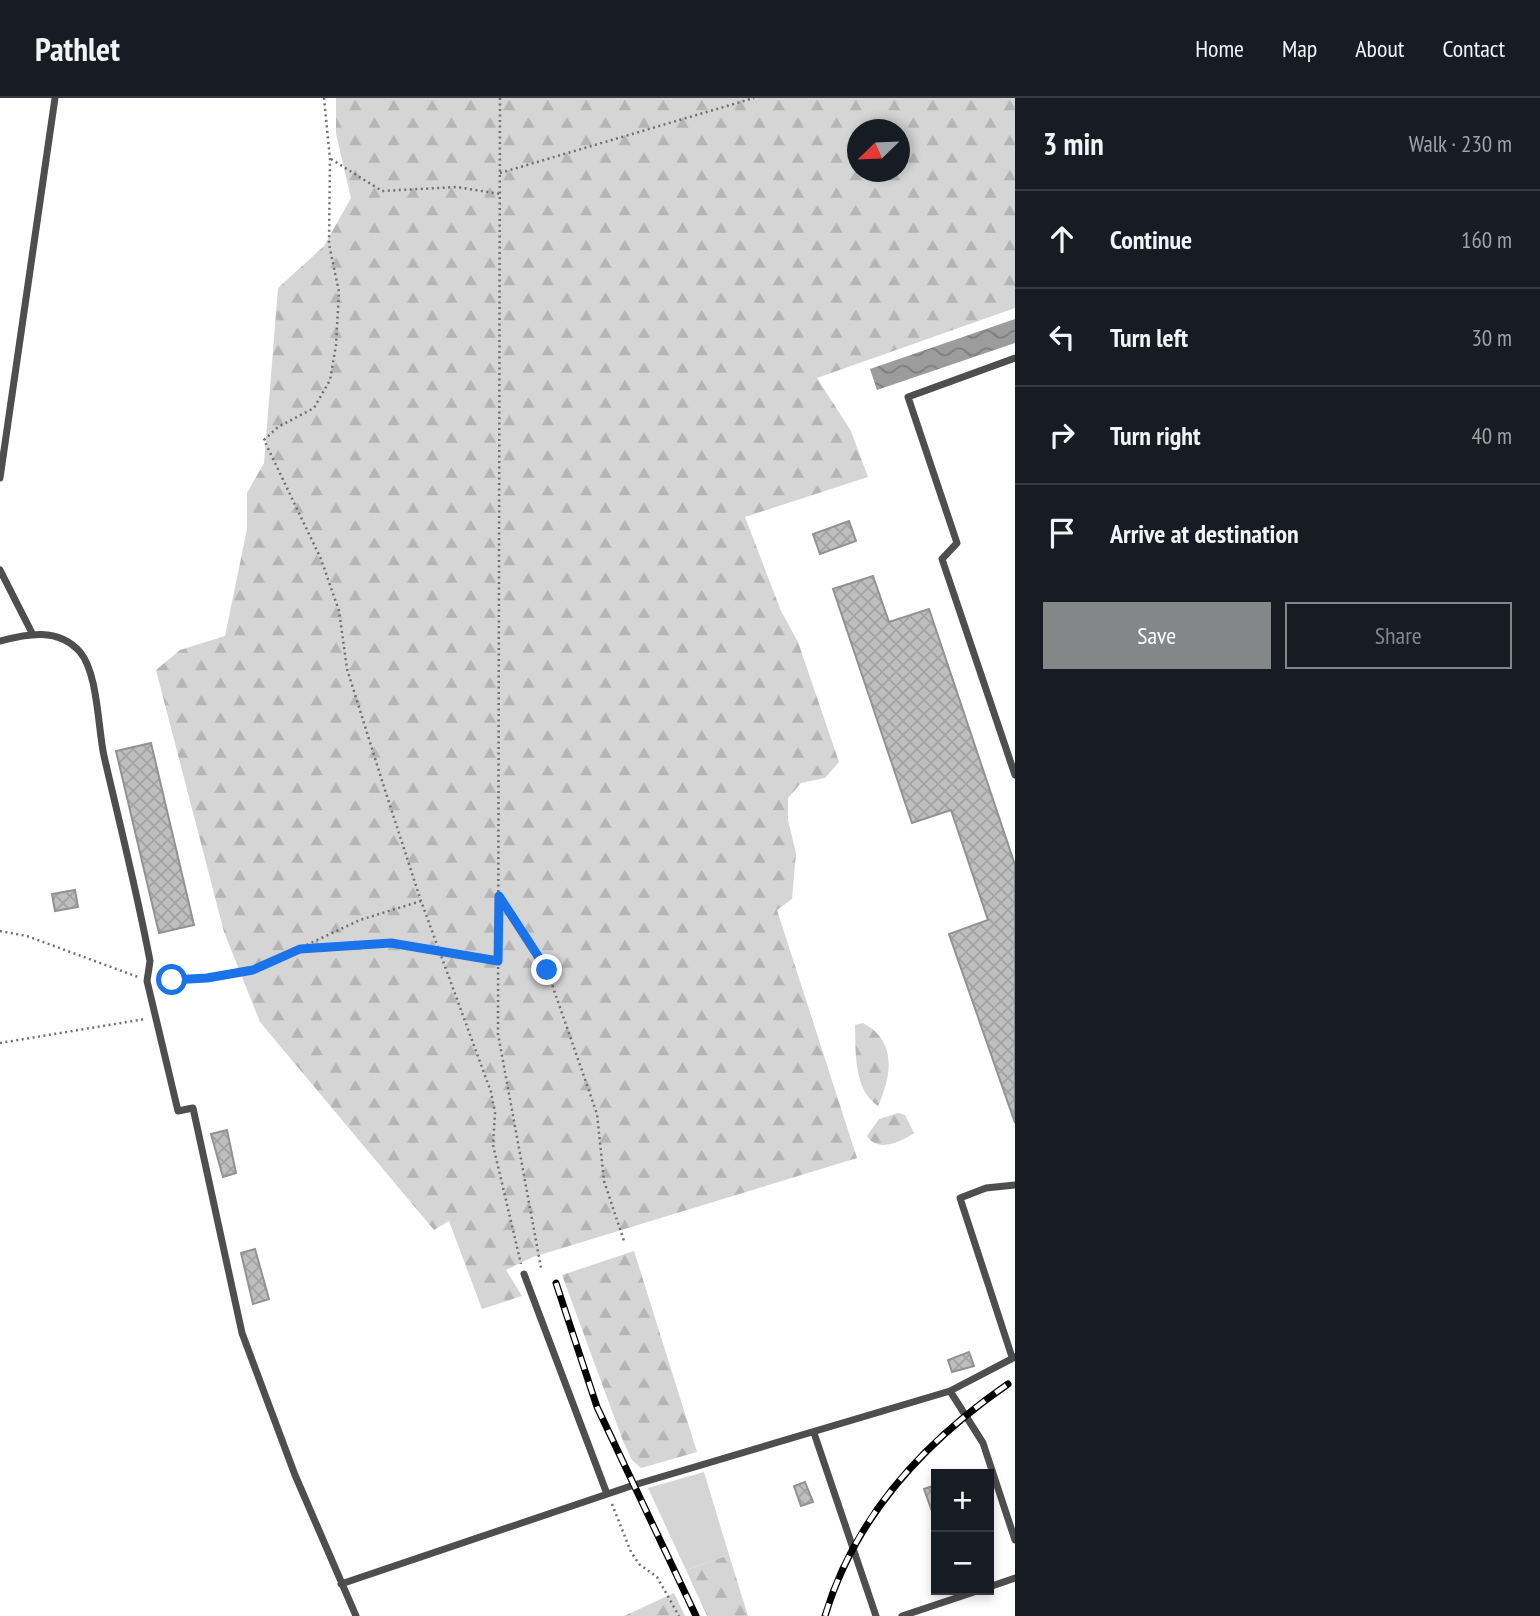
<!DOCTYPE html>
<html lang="en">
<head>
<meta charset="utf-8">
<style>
  body { margin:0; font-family:"PT Sans Narrow",sans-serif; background:#242831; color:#f1f3f6 }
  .controls { position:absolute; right:21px; bottom:21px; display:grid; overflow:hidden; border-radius:0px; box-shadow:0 4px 10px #0003 }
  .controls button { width:63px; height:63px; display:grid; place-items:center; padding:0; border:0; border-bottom:2px solid #363941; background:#171b24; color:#f1f3f6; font:35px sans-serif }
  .compass { position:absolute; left:847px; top:21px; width:63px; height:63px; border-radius:50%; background:#171b24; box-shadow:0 4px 10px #0003; rotate:247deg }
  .stop { position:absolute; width:21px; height:21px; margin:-16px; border:5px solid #1a73e8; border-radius:50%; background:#fff }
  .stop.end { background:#1a73e8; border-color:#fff; box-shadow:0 2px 7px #0008 }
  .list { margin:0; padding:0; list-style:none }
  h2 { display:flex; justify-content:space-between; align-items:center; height:91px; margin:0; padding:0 28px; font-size:30px }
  h2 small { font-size:23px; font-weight:400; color:#9ea1a6 }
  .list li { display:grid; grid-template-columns:46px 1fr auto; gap:21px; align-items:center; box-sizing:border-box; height:98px; padding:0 28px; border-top:2px solid #363941 }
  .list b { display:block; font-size:26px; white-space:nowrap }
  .list em { font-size:23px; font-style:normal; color:#9ea1a6 }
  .actions { display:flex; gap:14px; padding:21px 28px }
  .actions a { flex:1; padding:16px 0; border:2px solid #858687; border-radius:0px; text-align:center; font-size:24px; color:#858687 }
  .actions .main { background:#858687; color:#fff }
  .icon { flex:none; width:38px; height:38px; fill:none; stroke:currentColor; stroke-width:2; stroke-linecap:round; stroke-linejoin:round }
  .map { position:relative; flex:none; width:1015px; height:1518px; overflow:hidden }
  header { display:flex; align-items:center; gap:42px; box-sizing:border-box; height:98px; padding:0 35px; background:#171b24; border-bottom:2px solid #363941 }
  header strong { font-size:33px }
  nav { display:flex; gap:38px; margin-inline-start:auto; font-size:24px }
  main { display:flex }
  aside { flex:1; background:#171b24 }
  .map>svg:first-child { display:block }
  .grass { fill:#d5d5d5 }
  .forest { fill:url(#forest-firs); fill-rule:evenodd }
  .water { fill:url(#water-waves) }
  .building { fill:url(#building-cross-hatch); stroke:#929292; stroke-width:2 }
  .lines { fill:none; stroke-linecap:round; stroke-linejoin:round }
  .path { stroke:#707070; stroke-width:2.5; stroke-dasharray:2 3.5; stroke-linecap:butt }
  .lane { stroke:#4e4e4e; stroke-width:7 }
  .rail-casing { stroke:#000; stroke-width:7 }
  .rail { stroke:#fff; stroke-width:4.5; stroke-dasharray:13; stroke-linecap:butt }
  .route { stroke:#1a73e8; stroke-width:9 }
</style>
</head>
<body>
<header>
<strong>Pathlet</strong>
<nav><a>Home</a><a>Map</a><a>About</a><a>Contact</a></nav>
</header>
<main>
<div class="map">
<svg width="1015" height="1518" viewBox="0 0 1015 1518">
  <defs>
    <pattern id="forest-firs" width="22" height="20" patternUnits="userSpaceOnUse" patternTransform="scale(1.75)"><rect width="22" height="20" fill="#d5d5d5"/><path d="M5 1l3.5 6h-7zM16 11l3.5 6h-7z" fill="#b5b5b5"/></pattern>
    <pattern id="water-waves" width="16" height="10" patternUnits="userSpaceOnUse" patternTransform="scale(1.75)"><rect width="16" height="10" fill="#9c9c9c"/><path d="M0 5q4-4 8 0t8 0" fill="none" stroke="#7d7d7d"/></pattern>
    <pattern id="building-cross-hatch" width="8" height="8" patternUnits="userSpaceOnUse" patternTransform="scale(1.75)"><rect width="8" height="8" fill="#bebebe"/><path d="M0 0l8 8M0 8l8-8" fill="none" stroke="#a2a2a2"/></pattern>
  </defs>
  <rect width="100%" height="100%" fill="#fff"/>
  <!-- grass -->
  <path class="grass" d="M704,1374L729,1457L686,1472L648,1390Z"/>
  <!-- forest -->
  <path class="forest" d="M336,0H1015V210L817,280L851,333L868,379L745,419L781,513L798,544L839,664L825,680L801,685L788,700V722L796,755L792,801L777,812L857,1060L533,1159L506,1172L522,1198L482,1211L449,1123L434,1132L260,924L224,834L156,572L180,552L225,538L247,431V395L264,365L278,190L324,148L351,100L336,36ZM858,32H900V74H858Z
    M863,925C897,943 892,977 878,1008C853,991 856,954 855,927Z
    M898,1015L905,1017L914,1035C901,1044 878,1055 867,1038L879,1021Z
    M634,1153L697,1354L641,1370L632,1362L623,1343L562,1177Z
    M729,1457L748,1518H707L686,1472Z
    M674,1495L685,1518H624Z"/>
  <!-- water -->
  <path class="water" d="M1015,221V245L877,292L870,271Z"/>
  <!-- building -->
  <path class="building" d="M849,423L856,443L820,456L813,436Z
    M873,478L889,524L929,511L1015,767V1025L949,836L988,822L951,712L912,725L833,491Z
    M151,645L194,827L159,835L116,653Z
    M75,792L78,809L55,813L52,796Z
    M227,1032L236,1075L223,1079L211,1036Z
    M255,1151L269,1201L253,1206L241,1155Z
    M969,1254L974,1268L952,1274L948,1262Z
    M805,1384L813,1404L801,1408L794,1388Z
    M936,1387V1422H935L924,1391Z"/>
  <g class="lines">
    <!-- path -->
    <path class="path" d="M324,0L330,61L329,146L339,194L336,247L330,282L314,310L278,329L264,342L321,461L339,513L347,571L384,689L421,803L491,994L495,1015L493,1047L521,1166
      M500,0L498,936L541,1170
      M331,61L382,93L457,89L500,96
      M500,75L754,0
      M499,798L547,872L597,1016L604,1083L624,1143
      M0,833L27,838L138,879
      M303,850L391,845L498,863
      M159,885L253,872L360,822L421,803
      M0,945L145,921
      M612,1406L631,1454L639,1466L657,1479L679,1518"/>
    <!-- lane -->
    <path class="lane" d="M1015,260L908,299L957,445L942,461L1015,677
      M0,380L55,0
      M0,472L32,535
      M0,543C27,536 58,529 80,554C98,575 98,631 104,658C120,727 137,794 150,863L147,883L178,1013L193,1010L242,1235L295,1377L356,1518
      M524,1176L607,1396
      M1012,1259L960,1100L986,1090L1015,1087
      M950,1293L983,1345L1015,1442
      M814,1335L876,1518
      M341,1486L634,1387L950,1293L1015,1259
      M989,1489L1015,1480
      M902,1518L980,1492"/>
    <!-- rail casing -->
    <g class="rail-casing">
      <path id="rail" d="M556,1185L597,1309L696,1518
        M825,1518C855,1418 924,1344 1008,1286"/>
    </g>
    <!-- rail -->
    <use href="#rail" class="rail"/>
  </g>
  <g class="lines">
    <!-- route -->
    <path class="route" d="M172,882L207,880L253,872L300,851L391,845L498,863L499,798L547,872"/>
  </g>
</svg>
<div class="controls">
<button>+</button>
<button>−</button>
</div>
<svg class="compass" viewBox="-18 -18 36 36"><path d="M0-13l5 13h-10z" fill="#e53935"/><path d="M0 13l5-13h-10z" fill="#9ea1a6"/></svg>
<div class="stop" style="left:172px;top:882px"></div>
<div class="stop end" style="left:547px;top:872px"></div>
</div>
<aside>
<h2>3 min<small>Walk · 230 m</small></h2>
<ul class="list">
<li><svg class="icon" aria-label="ahead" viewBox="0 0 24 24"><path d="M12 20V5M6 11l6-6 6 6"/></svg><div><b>Continue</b></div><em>160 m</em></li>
<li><svg class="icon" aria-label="left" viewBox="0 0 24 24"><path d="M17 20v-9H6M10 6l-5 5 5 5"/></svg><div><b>Turn left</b></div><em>30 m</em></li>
<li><svg class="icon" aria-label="right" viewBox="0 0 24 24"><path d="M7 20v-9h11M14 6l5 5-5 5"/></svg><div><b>Turn right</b></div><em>40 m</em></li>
<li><svg class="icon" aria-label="arrive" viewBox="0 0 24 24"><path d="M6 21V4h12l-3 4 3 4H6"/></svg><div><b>Arrive at destination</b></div></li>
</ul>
<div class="actions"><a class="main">Save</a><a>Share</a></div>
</aside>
</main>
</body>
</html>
